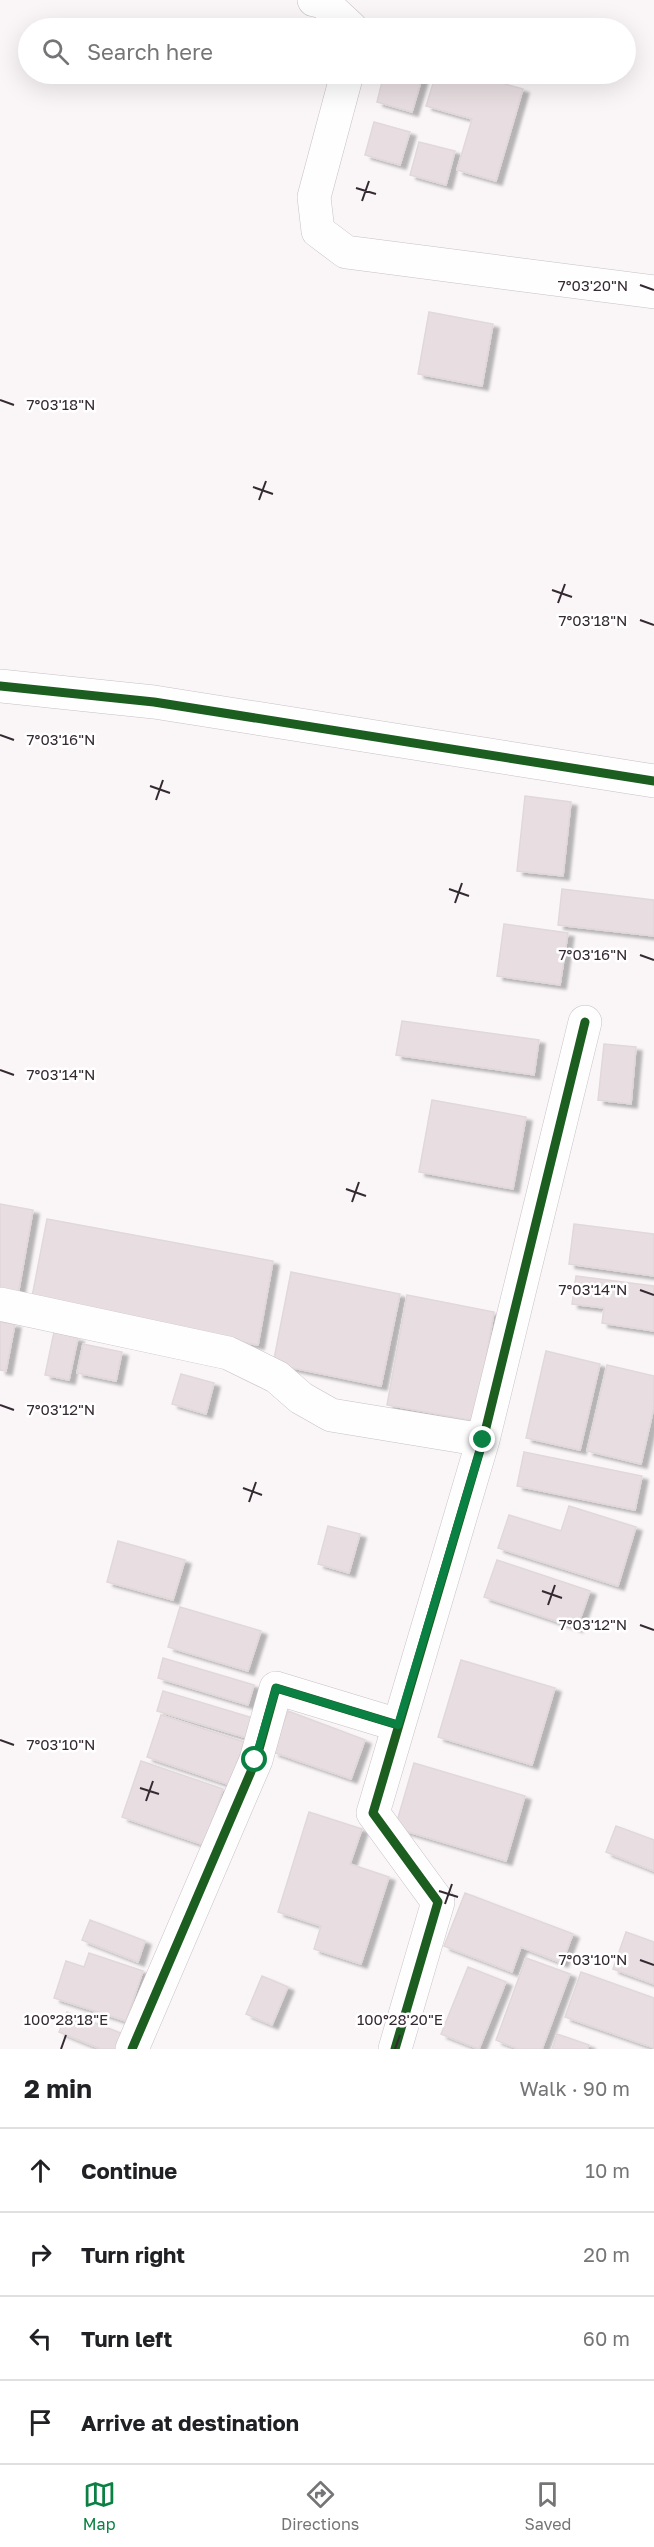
<!DOCTYPE html>
<html lang="en">
<head>
<meta charset="utf-8">
<style>
  body { margin:0; font-family:"Golos Text",sans-serif; background:#f2f2f2; color:#202124 }
  .stop { position:absolute; width:18px; height:18px; margin:-14px; border:4px solid #0b8043; border-radius:50%; background:#fff }
  .stop.end { background:#0b8043; border-color:#fff; box-shadow:0 2px 6px #0008 }
  .list { margin:0; padding:0; list-style:none }
  h2 { display:flex; justify-content:space-between; align-items:center; height:78px; margin:0; padding:0 24px; font-size:26px }
  h2 small { font-size:20px; font-weight:400; color:#757577 }
  .list li { display:grid; grid-template-columns:39px 1fr auto; gap:18px; align-items:center; box-sizing:border-box; height:84px; padding:0 24px; border-top:2px solid #e0e0e0 }
  .list b { display:block; font-size:22px; white-space:nowrap }
  .list em { font-size:20px; font-style:normal; color:#757577 }
  .icon { flex:none; width:33px; height:33px; fill:none; stroke:currentColor; stroke-width:2; stroke-linecap:round; stroke-linejoin:round }
  .map { position:relative; flex:none; width:654px; height:2049px; overflow:hidden }
  .search { position:absolute; background:#fff; box-shadow:0 6px 24px #0002; left:18px; right:18px; top:18px; height:66px; display:flex; align-items:center; gap:15px; box-sizing:border-box; padding:0 21px; border-radius:33px; color:#757577; font-size:22px }
  .sheet { height:414px; background:#fff }
  nav { display:flex; justify-content:space-around; align-items:center; box-sizing:border-box; height:84px; border-top:2px solid #e0e0e0; background:#fff; font-size:16px; color:#757577 }
  nav a { display:grid; justify-items:center; gap:3px }
  nav .on { color:#0b8043 }
  .map>svg:first-child { display:block }
  .building { fill:#e8dee1; stroke:#e1d8da; stroke-width:1.5; filter:url(#shadow) }
  .lines { fill:none; stroke-linecap:round; stroke-linejoin:round }
  .minor-casing { stroke:#c8c1c5; stroke-width:34 }
  .minor { stroke:#fefefe; stroke-width:33 }
  .cycleway-casing { stroke:#fff; stroke-width:13 }
  .cycleway { stroke:#1b5e20; stroke-width:9 }
  .route { stroke:#0b8043; stroke-width:8 }
  .ticks { fill:none; stroke:#352932; stroke-width:2 }
  .ticks-label { font-size:15px; text-anchor:middle; fill:#352932; stroke:#fff; stroke-width:5; stroke-linejoin:round; paint-order:stroke }
</style>
</head>
<body>
<div class="map">
<svg width="654" height="2049" viewBox="0 0 654 2049">
  <defs>
    <filter id="shadow"><feDropShadow dx="6" dy="4" stdDeviation="1.5" flood-color="#0004"/></filter>
  </defs>
  <rect width="100%" height="100%" fill="#faf6f8"/>
  <!-- building -->
  <path class="building" d="M384,74H404L422,78L412,112L377,102Z
    M436,74H469L523,89L496,181L457,170L472,119L426,106Z
    M374,122L410,132L400,165L365,155Z
    M419,142L455,151L446,185L410,175Z
    M429,312L493,324L482,386L418,374Z
    M525,796L571,802L563,876L517,871Z
    M562,889L654,900V936L558,925Z
    M504,924L568,933L560,985L497,976Z
    M402,1021L539,1040L534,1075L396,1055Z
    M604,1044L636,1047L631,1104L598,1100Z
    M432,1100L526,1117L513,1189L419,1172Z
    M0,1204L33,1210L18,1295L0,1292Z
    M47,1219L273,1261L258,1345L31,1302Z
    M574,1224L654,1234V1276L569,1264Z
    M291,1272L400,1294L381,1386L273,1364Z
    M576,1276L654,1286V1331L602,1323L604,1308L572,1304Z
    M407,1295L494,1312L475,1421L387,1405Z
    M0,1322L15,1324L6,1371L0,1370Z
    M54,1332L78,1338L69,1380L45,1375Z
    M83,1344L122,1352L116,1381L77,1373Z
    M546,1351L600,1364L580,1450L526,1438Z
    M607,1365L654,1376V1407L641,1464L587,1451Z
    M181,1374L214,1383L206,1414L172,1404Z
    M524,1452L642,1476L635,1510L517,1486Z
    M569,1506L636,1527L618,1586L498,1548L509,1515L561,1531Z
    M328,1526L360,1534L349,1573L318,1564Z
    M118,1541L185,1560L173,1600L107,1582Z
    M497,1560L590,1591L577,1628L484,1597Z
    M180,1607L261,1631L248,1671L168,1647Z
    M163,1658L254,1685L248,1705L158,1678Z
    M461,1660L555,1688L532,1765L438,1737Z
    M163,1691L253,1718L247,1738L157,1711Z
    M288,1711L365,1740L351,1779L273,1752Z
    M161,1715L244,1742L230,1785L147,1757Z
    M141,1761L223,1789L204,1845L122,1817Z
    M414,1763L525,1796L506,1861L395,1828Z
    M309,1812L362,1829L350,1864L389,1877L361,1964L314,1949L321,1926L278,1912Z
    M616,1826L654,1840V1871L606,1852Z
    M465,1893L573,1934L562,1963L521,1947L512,1972L444,1946Z
    M90,1920L145,1941L138,1962L82,1940Z
    M626,1932L654,1942V1984L613,1969Z
    M89,1953L143,1971L126,2021L54,1998L66,1961L84,1967Z
    M526,1958L570,1974L542,2049H518L496,2040Z
    M468,1967L506,1982L479,2049L441,2034Z
    M581,1972L654,1998V2048L565,2017Z
    M262,1976L288,1987L272,2025L246,2014Z
    M67,2012L123,2034L117,2049H101L59,2032Z
    M557,2034L589,2045L587,2049H552Z"/>
  <g class="lines">
    <!-- minor casing -->
    <g class="minor-casing">
      <path id="minor" d="M314,0L323,2L351,28
        M347,74L314,197L318,231L346,252L654,292
        M0,686L154,702L654,781
        M0,1304L228,1353L277,1377L301,1398L331,1415L483,1440
        M132,2049L256,1760L276,1688L398,1725
        M395,2049L438,1902L373,1813L483,1440L585,1022"/>
    </g>
    <!-- minor -->
    <use href="#minor" class="minor"/>
    <!-- cycleway casing -->
    <g class="cycleway-casing">
      <path id="cycleway" d="M0,686L154,702L654,781
        M132,2049L256,1760L276,1688L398,1725
        M395,2049L438,1902L373,1813L483,1440L585,1022"/>
    </g>
    <!-- cycleway -->
    <use href="#cycleway" class="cycleway"/>
  </g>
  <g class="lines">
    <!-- route -->
    <path class="route" d="M255,1760L276,1688L398,1725L483,1440"/>
  </g>
  <!-- ticks -->
  <path class="ticks" d="M356,188L376,194M362,201L369,181M640,285L654,290M0,400L14,405M253,487L273,494M259,500L266,481M552,590L572,597M558,603L565,584M640,620L654,625M0,735L14,740M150,786L170,793M156,800L163,780M449,889L469,896M455,903L462,883M640,955L654,960M0,1070L14,1075M346,1189L366,1196M352,1202L359,1182M640,1290L654,1295M0,1405L14,1410M243,1488L262,1495M249,1502L256,1482M542,1591L562,1598M548,1605L555,1585M640,1625L654,1630M0,1740L14,1745M140,1788L159,1794M146,1801L153,1781M439,1891L458,1897M445,1904L452,1884M640,1960L654,1965M61,2049L66,2035M395,2049L400,2035"/>
  <g class="ticks-label">
    <text x="593" y="291">7°03'20"N</text>
    <text x="61" y="410">7°03'18"N</text>
    <text x="593" y="626">7°03'18"N</text>
    <text x="61" y="745">7°03'16"N</text>
    <text x="593" y="960">7°03'16"N</text>
    <text x="61" y="1080">7°03'14"N</text>
    <text x="593" y="1295">7°03'14"N</text>
    <text x="61" y="1415">7°03'12"N</text>
    <text x="593" y="1630">7°03'12"N</text>
    <text x="61" y="1750">7°03'10"N</text>
    <text x="593" y="1965">7°03'10"N</text>
    <text x="66" y="2025">100°28'18"E</text>
    <text x="400" y="2025">100°28'20"E</text>
  </g>
</svg>
<div class="stop" style="left:255px;top:1760px"></div>
<div class="stop end" style="left:483px;top:1440px"></div>
<div class="search"><svg class="icon" aria-label="search" viewBox="0 0 24 24"><circle cx="10" cy="10" r="6"/><path d="M15 15l6 6"/></svg>Search here</div>
</div>
<section class="sheet">
<h2>2 min<small>Walk · 90 m</small></h2>
<ul class="list">
<li><svg class="icon" aria-label="ahead" viewBox="0 0 24 24"><path d="M12 20V5M6 11l6-6 6 6"/></svg><div><b>Continue</b></div><em>10 m</em></li>
<li><svg class="icon" aria-label="right" viewBox="0 0 24 24"><path d="M7 20v-9h11M14 6l5 5-5 5"/></svg><div><b>Turn right</b></div><em>20 m</em></li>
<li><svg class="icon" aria-label="left" viewBox="0 0 24 24"><path d="M17 20v-9H6M10 6l-5 5 5 5"/></svg><div><b>Turn left</b></div><em>60 m</em></li>
<li><svg class="icon" aria-label="arrive" viewBox="0 0 24 24"><path d="M6 21V4h12l-3 4 3 4H6"/></svg><div><b>Arrive at destination</b></div></li>
</ul>
</section>
<nav>
<a class="on"><svg class="icon" aria-label="map" viewBox="0 0 24 24"><path d="M3 6l6-2 6 2 6-2v14l-6 2-6-2-6 2zM9 4v14M15 6v14"/></svg>Map</a>
<a><svg class="icon" aria-label="directions" viewBox="0 0 24 24"><path d="M12 3l9 9-9 9-9-9zM9 14v-3h6M13 9l2 2-2 2"/></svg>Directions</a>
<a><svg class="icon" aria-label="saved" viewBox="0 0 24 24"><path d="M7 4h10v16l-5-4-5 4z"/></svg>Saved</a>
</nav>
</body>
</html>
